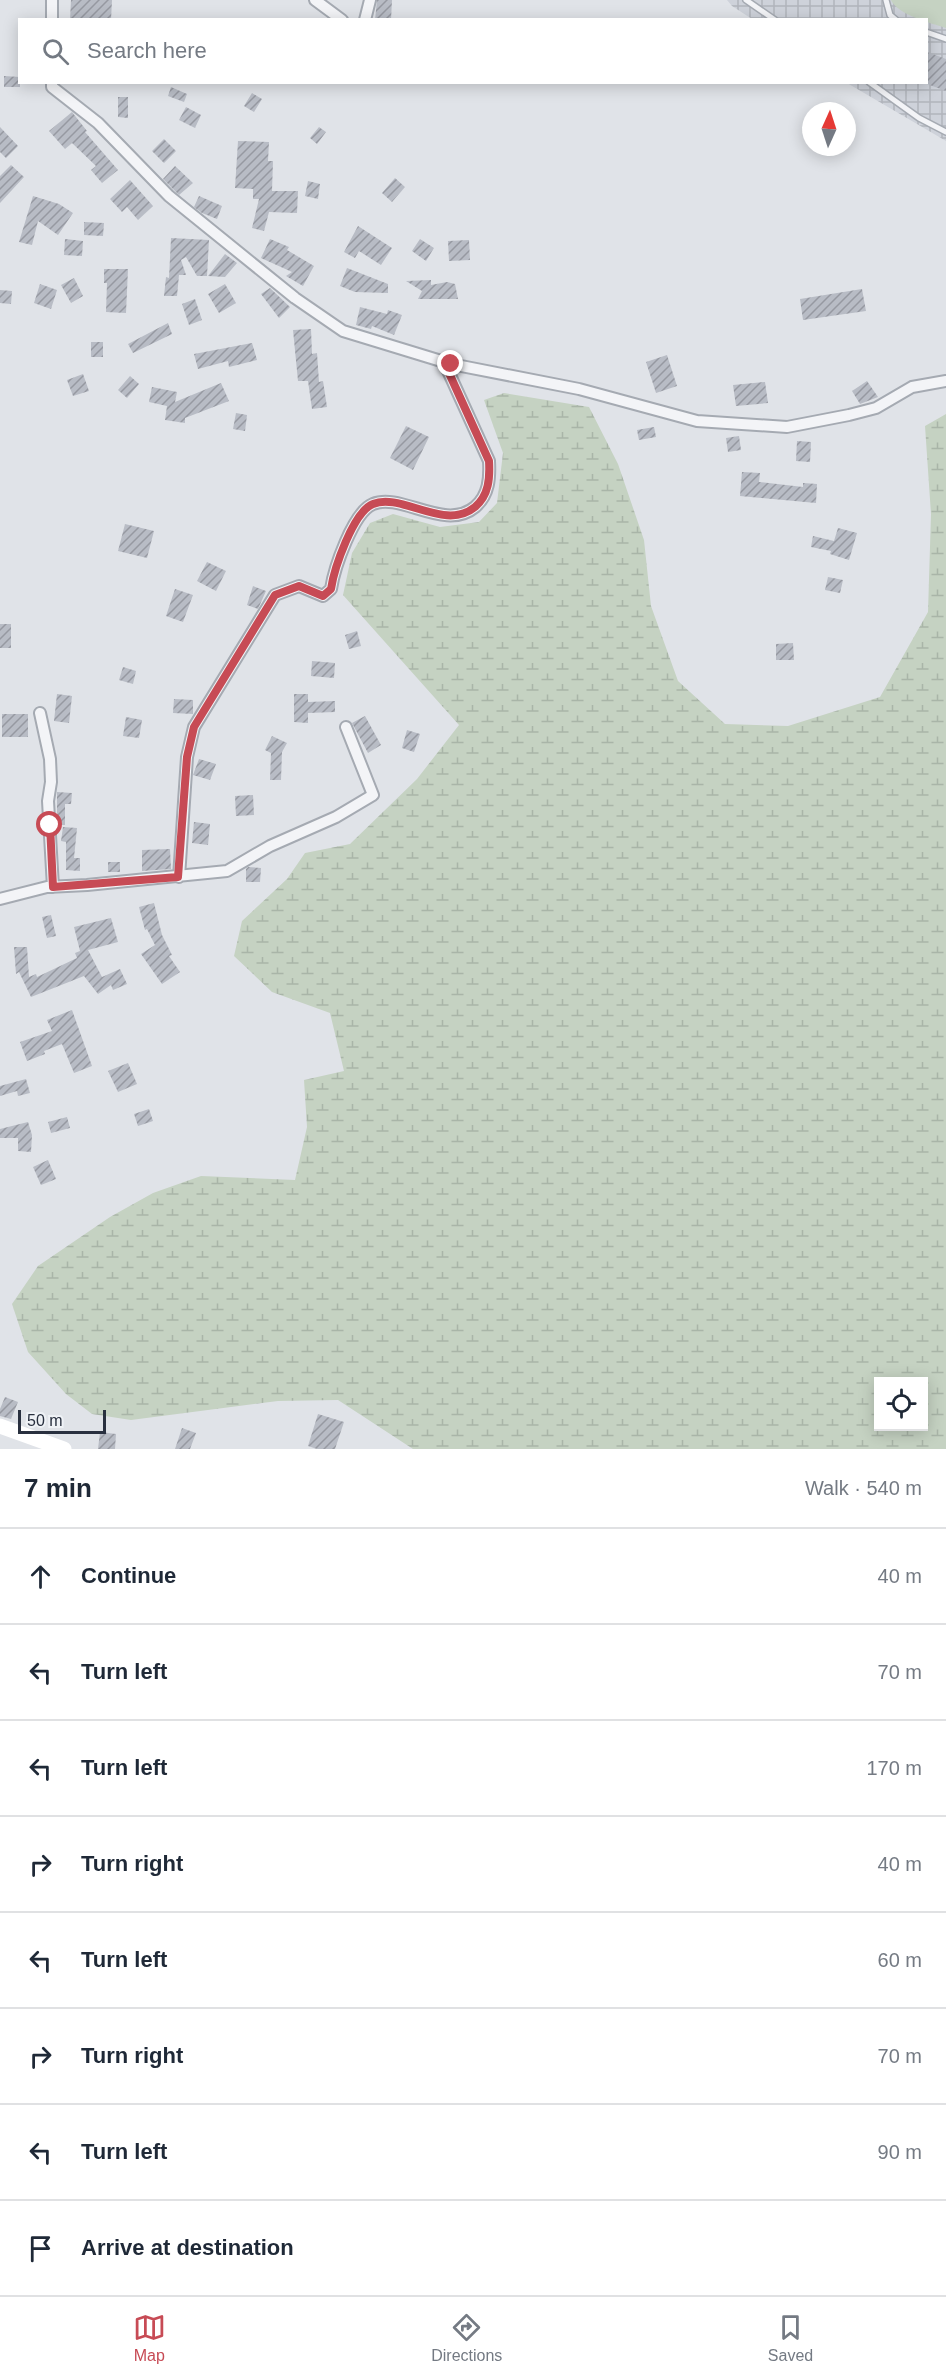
<!DOCTYPE html>
<html lang="en">
<head>
<meta charset="utf-8">
<style>
  body { margin:0; font-family:Helvetica,sans-serif; background:#f2f2f3; color:#1f2937 }
  .controls { position:absolute; right:18px; bottom:18px; display:grid; overflow:hidden; border-radius:0px; box-shadow:0 3px 15px #0003 }
  .controls button { width:54px; height:54px; display:grid; place-items:center; padding:0; border:0; border-bottom:2px solid #e0e1e3; background:#fff; color:#1f2937; font:30px sans-serif }
  .compass { position:absolute; left:802px; top:102px; width:54px; height:54px; border-radius:50%; background:#fff; box-shadow:0 3px 15px #0003; rotate:3deg }
  .scale { position:absolute; left:18px; bottom:15px; width:88px; box-sizing:border-box; padding-left:6px; border:3px solid #29303f; border-top:0; font-size:16px; line-height:21px; white-space:nowrap; color:#29303f; -webkit-text-stroke:4px #eff2f6; paint-order:stroke }
  .stop { position:absolute; width:18px; height:18px; margin:-14px; border:4px solid #c74b55; border-radius:50%; background:#fff }
  .stop.end { background:#c74b55; border-color:#fff; box-shadow:0 2px 6px #0008 }
  .list { margin:0; padding:0; list-style:none }
  h2 { display:flex; justify-content:space-between; align-items:center; height:78px; margin:0; padding:0 24px; font-size:26px }
  h2 small { font-size:20px; font-weight:400; color:#747a83 }
  .list li { display:grid; grid-template-columns:39px 1fr auto; gap:18px; align-items:center; box-sizing:border-box; height:96px; padding:0 24px; border-top:2px solid #e0e1e3 }
  .list b { display:block; font-size:22px; white-space:nowrap }
  .list em { font-size:20px; font-style:normal; color:#747a83 }
  .icon { flex:none; width:33px; height:33px; fill:none; stroke:currentColor; stroke-width:2; stroke-linecap:round; stroke-linejoin:round }
  .map { position:relative; flex:none; width:946px; height:1449px; overflow:hidden }
  .search { position:absolute; background:#fff; box-shadow:0 3px 15px #0003; left:18px; right:18px; top:18px; height:66px; display:flex; align-items:center; gap:15px; box-sizing:border-box; padding:0 21px; border-radius:0px; color:#747a83; font-size:22px }
  .sheet { height:846px; background:#fff }
  nav { display:flex; justify-content:space-around; align-items:center; box-sizing:border-box; height:84px; border-top:2px solid #e0e1e3; background:#fff; font-size:16px; color:#747a83 }
  nav a { display:grid; justify-items:center; gap:3px }
  nav .on { color:#c74b55 }
  .map>svg:first-child { display:block }
  .industrial { fill:url(#industrial-grid) }
  .wetland { fill:url(#wetland-marsh); fill-rule:evenodd }
  .garden { fill:#c5d2c2 }
  .building { fill:url(#building-hatch) }
  .lines { fill:none; stroke-linecap:round; stroke-linejoin:round }
  .service-casing { stroke:#a5aab2; stroke-width:8 }
  .minor-casing { stroke:#a5aab2; stroke-width:14 }
  .service { stroke:#f3f4f7; stroke-width:5 }
  .minor { stroke:#f3f4f7; stroke-width:10 }
  .secondary { stroke:#fff; stroke-width:15 }
  .route { stroke:#c74b55; stroke-width:8 }
</style>
</head>
<body>
<div class="map">
<svg width="946" height="1449" viewBox="0 0 946 1449">
  <defs>
    <pattern id="industrial-grid" width="8" height="8" patternUnits="userSpaceOnUse" patternTransform="scale(1.5)"><rect width="8" height="8" fill="#ced2da"/><path d="M0 4h8M4 0v8" fill="none" stroke="#b1b5bc"/></pattern>
    <pattern id="wetland-marsh" width="20" height="14" patternUnits="userSpaceOnUse" patternTransform="scale(1.5)"><rect width="20" height="14" fill="#c5d2c2"/><path d="M1 5h8M5 5V1M11 12h8M15 12V8" fill="none" stroke="#a9b5a8"/></pattern>
    <pattern id="building-hatch" width="6" height="6" patternUnits="userSpaceOnUse" patternTransform="scale(1.5)"><rect width="6" height="6" fill="#b8bcc5"/><path d="M-1 1l2-2M0 6l6-6M5 7l2-2" fill="none" stroke="#9699a1"/></pattern>
  </defs>
  <rect width="100%" height="100%" fill="#e0e3e8"/>
  <!-- industrial -->
  <path class="industrial" d="M727,0H946V141L847,83L926,82V20L752,19L732,6Z"/>
  <!-- wetland -->
  <path class="wetland" d="M504,393L589,407L618,464L644,540L651,606L678,681L725,724L788,726L880,697L928,612L931,514L925,426L946,414V1449H413L338,1400L278,1401L131,1420L92,1414L66,1394L28,1352L12,1304L38,1266L110,1217L153,1193L201,1176L295,1180L307,1127L304,1080L344,1071L330,1013L272,992L234,956L242,921L287,879L305,853L350,844L417,779L459,725L343,595L352,553L370,523L393,514L440,527L479,522L497,503L503,453L484,400ZM878,1382H924V1426H878Z"/>
  <!-- garden -->
  <path class="garden" d="M891,0H946V28C931,23 898,15 891,0Z"/>
  <!-- building -->
  <path class="building" d="M71,0H112L111,20H70Z
    M377,0H392L391,20H375Z
    M927,52L946,59V91L927,84Z
    M4,76L20,77V87H4Z
    M171,87L187,94L184,102L168,96Z
    M252,93L262,99L254,112L244,106Z
    M118,97H128V118L118,117Z
    M186,107L201,115L195,128L179,120Z
    M72,112L87,131L85,132L118,170L102,183L91,170L96,166L72,143L65,149L49,131Z
    M0,127L18,146L6,158L0,152Z
    M319,127L326,132L317,144L310,138Z
    M164,139L176,151L164,163L152,151Z
    M238,141L269,142L268,161H273L272,191H298L297,213L269,212L264,231L252,228L259,199H253V189L235,188Z
    M11,165L24,177L0,203V176Z
    M175,166L193,183L179,195L163,179Z
    M395,178L405,187L392,202L382,193Z
    M130,180L153,206L138,220L127,207L122,212L110,199Z
    M308,181L320,184L318,199L305,196Z
    M33,196L59,204L73,213L58,235L38,221L32,245L19,242Z
    M199,196L222,206L217,219L202,213L194,207Z
    M84,222L104,223L103,236L84,235Z
    M358,226L392,248L381,265L359,251L355,258L344,252Z
    M171,238L209,240L207,276H197L186,257L181,260L186,275H179L177,296H164L166,277L169,278Z
    M65,239L83,241L82,256L64,255Z
    M270,239L289,247L287,250L314,266L303,286L286,276L292,272L261,258Z
    M420,239L434,248L426,261L412,251Z
    M469,240L470,260L449,261L448,241Z
    M225,254L237,263L225,277L208,276Z
    M347,268L388,284V293L355,292L340,286Z
    M104,269H128L126,313L106,312L107,283H104Z
    M74,278L83,296L71,303L61,285Z
    M431,280V285L447,282L455,284L458,299H418L422,291L406,281Z
    M40,284L57,290L51,309L34,303Z
    M225,284L236,303L219,313L208,294Z
    M270,288L290,307L279,318L261,294Z
    M862,289L866,311L803,320L800,299Z
    M0,290L12,291L11,304L0,303Z
    M195,299L202,320L189,325L182,304Z
    M360,307L387,314L388,310L402,315L394,335L372,326L371,329L356,325Z
    M168,323L172,334L133,353L128,344Z
    M311,329L312,354L317,353L319,382L323,381L327,407L312,409L308,381H298L293,330Z
    M91,342H103V357H91Z
    M252,343L257,360L229,367L228,361L198,369L194,354Z
    M667,355L677,386L656,393L646,362Z
    M83,374L89,391L73,396L67,380Z
    M130,376L139,384L127,398L118,390Z
    M867,381L878,397L860,404L852,391Z
    M765,382L768,403L736,406L733,385Z
    M221,383L229,401L185,418V423L165,420L167,406L149,402L152,387L177,392L175,402Z
    M236,413L247,415L245,431L233,429Z
    M406,426L429,437L413,470L390,458Z
    M654,427L656,437L639,440L637,430Z
    M739,436L741,450L728,452L726,438Z
    M797,441L811,442L810,462L796,461Z
    M742,472L760,473L759,482L803,487V483L817,484L816,503L740,496Z
    M125,524L154,531L147,558L118,551Z
    M838,528L857,533L849,560L830,554L831,551L811,547L813,536L834,541Z
    M207,562L226,571L216,591L197,581Z
    M828,577L843,580L840,593L825,590Z
    M253,586L266,591L258,609L247,605Z
    M175,589L193,595L183,622L166,616Z
    M0,624H11V648H0Z
    M357,631L361,646L349,649L345,635Z
    M793,643L794,660H776V644Z
    M312,661L335,663L334,678L311,676Z
    M123,667L136,671L133,684L119,680Z
    M57,694L72,696L69,723L54,721Z
    M294,694H308V702L335,701V712L308,713V723L294,722Z
    M174,699L193,700V714L173,713Z
    M2,714H28V737H2Z
    M365,716L381,745L368,753L352,723Z
    M126,717L142,720L139,738L123,736Z
    M407,730L420,734L414,752L402,748Z
    M272,736L287,743L282,752L281,780H270L271,753L265,750Z
    M199,759L216,764L210,780L193,775Z
    M57,792L72,793L71,804H65V825H57Z
    M253,795L254,815L236,816L235,796Z
    M194,822L210,824L208,845L192,843Z
    M63,827L77,828L74,858H80V871L66,870V842L61,841Z
    M170,849L171,869L142,871V850Z
    M108,862H120V872H108Z
    M248,867L261,868L260,882H246V869Z
    M154,903L162,935L172,955L169,956L180,972L162,984L141,954L155,945L147,929L145,930L139,907Z
    M51,915L56,936L47,938L42,917Z
    M111,918L118,942L88,950L102,977L120,969L127,984L113,990L111,985L98,994L84,976L31,997L19,972L16,974L14,947H27L29,977L36,974L37,977L77,958L75,953L80,951L74,927Z
    M72,1010L92,1066L74,1073L62,1044L44,1051L45,1054L27,1061L20,1042L52,1031L47,1020Z
    M128,1063L137,1084L118,1092L108,1071Z
    M26,1079L30,1093L18,1096L17,1091L0,1096V1086Z
    M149,1109L153,1121L138,1126L134,1114Z
    M67,1117L70,1128L51,1133L48,1122Z
    M28,1122L32,1135L31,1152L18,1151V1138H0V1129Z
    M48,1160L56,1179L41,1185L33,1167Z
    M5,1397L18,1402L11,1419L0,1416V1409Z
    M318,1414L344,1422L335,1449H317L308,1446Z
    M182,1428L196,1433L190,1449H175Z
    M100,1432L116,1434L115,1449H98Z"/>
  <g class="lines">
    <!-- service casing -->
    <g class="service-casing">
      <path id="service" d="M746,0L775,20
        M886,0L890,15L896,20
        M926,32L946,39
        M869,82L919,118L946,132"/>
    </g>
    <!-- minor casing -->
    <g class="minor-casing">
      <path id="minor" d="M52,0V20
        M315,0L342,20
        M365,20L370,0
        M52,82V87L98,123L169,196L295,298L343,331L451,364L579,389L697,421L787,427L849,415L876,408L912,387L946,381
        M40,713L50,759L51,782L48,801L53,887
        M179,877L187,757L194,727L275,595L299,586L323,596L331,589C334,569 353,512 373,504C401,492 445,532 475,507C489,495 490,478 489,461L444,362
        M0,899L47,887L87,885L227,871L270,846L336,817L373,795L346,727"/>
    </g>
    <!-- service -->
    <use href="#service" class="service"/>
    <!-- minor -->
    <use href="#minor" class="minor"/>
    <!-- secondary -->
    <path class="secondary" d="M0,1426L64,1449"/>
  </g>
  <g class="lines">
    <!-- route -->
    <path class="route" d="M50,825L53,887L178,877L187,757L194,727L275,595L299,586L323,596L331,589C334,569 353,512 373,504C401,492 445,532 475,507C489,495 490,478 489,461L444,362L451,364"/>
  </g>
</svg>
<div class="controls">
<button><svg class="icon" aria-label="locate" viewBox="0 0 24 24"><circle cx="12" cy="12" r="6"/><path d="M12 2v4M12 18v4M2 12h4M18 12h4"/></svg></button>
</div>
<svg class="compass" viewBox="-18 -18 36 36"><path d="M0-13l5 13h-10z" fill="#e53935"/><path d="M0 13l5-13h-10z" fill="#747a83"/></svg>
<div class="scale">50 m</div>
<div class="stop" style="left:50px;top:825px"></div>
<div class="stop end" style="left:451px;top:364px"></div>
<div class="search"><svg class="icon" aria-label="search" viewBox="0 0 24 24"><circle cx="10" cy="10" r="6"/><path d="M15 15l6 6"/></svg>Search here</div>
</div>
<section class="sheet">
<h2>7 min<small>Walk · 540 m</small></h2>
<ul class="list">
<li><svg class="icon" aria-label="ahead" viewBox="0 0 24 24"><path d="M12 20V5M6 11l6-6 6 6"/></svg><div><b>Continue</b></div><em>40 m</em></li>
<li><svg class="icon" aria-label="left" viewBox="0 0 24 24"><path d="M17 20v-9H6M10 6l-5 5 5 5"/></svg><div><b>Turn left</b></div><em>70 m</em></li>
<li><svg class="icon" aria-label="left" viewBox="0 0 24 24"><path d="M17 20v-9H6M10 6l-5 5 5 5"/></svg><div><b>Turn left</b></div><em>170 m</em></li>
<li><svg class="icon" aria-label="right" viewBox="0 0 24 24"><path d="M7 20v-9h11M14 6l5 5-5 5"/></svg><div><b>Turn right</b></div><em>40 m</em></li>
<li><svg class="icon" aria-label="left" viewBox="0 0 24 24"><path d="M17 20v-9H6M10 6l-5 5 5 5"/></svg><div><b>Turn left</b></div><em>60 m</em></li>
<li><svg class="icon" aria-label="right" viewBox="0 0 24 24"><path d="M7 20v-9h11M14 6l5 5-5 5"/></svg><div><b>Turn right</b></div><em>70 m</em></li>
<li><svg class="icon" aria-label="left" viewBox="0 0 24 24"><path d="M17 20v-9H6M10 6l-5 5 5 5"/></svg><div><b>Turn left</b></div><em>90 m</em></li>
<li><svg class="icon" aria-label="arrive" viewBox="0 0 24 24"><path d="M6 21V4h12l-3 4 3 4H6"/></svg><div><b>Arrive at destination</b></div></li>
</ul>
</section>
<nav>
<a class="on"><svg class="icon" aria-label="map" viewBox="0 0 24 24"><path d="M3 6l6-2 6 2 6-2v14l-6 2-6-2-6 2zM9 4v14M15 6v14"/></svg>Map</a>
<a><svg class="icon" aria-label="directions" viewBox="0 0 24 24"><path d="M12 3l9 9-9 9-9-9zM9 14v-3h6M13 9l2 2-2 2"/></svg>Directions</a>
<a><svg class="icon" aria-label="saved" viewBox="0 0 24 24"><path d="M7 4h10v16l-5-4-5 4z"/></svg>Saved</a>
</nav>
</body>
</html>
